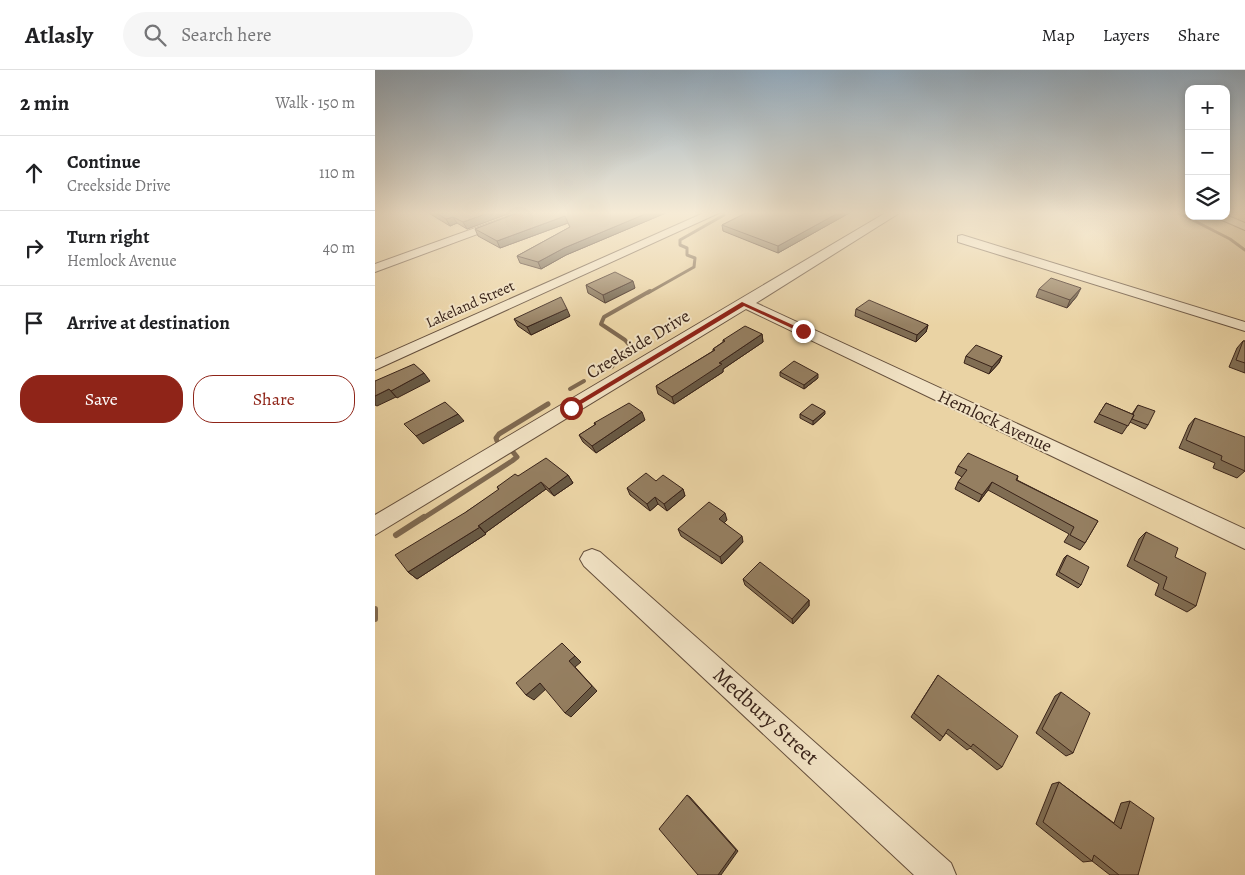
<!DOCTYPE html>
<html lang="en">
<head>
<meta charset="utf-8">
<style>
  body { margin:0; font-family:Alegreya,serif; background:#f6f6f6; color:#202124 }
  .controls { position:absolute; right:15px; top:15px; display:grid; overflow:hidden; border-radius:10px; box-shadow:0 2px 8px #0003 }
  .controls button { width:45px; height:45px; display:grid; place-items:center; padding:0; border:0; border-bottom:1px solid #e0e0e0; background:#fff; color:#202124; font:25px sans-serif }
  .stop { position:absolute; width:15px; height:15px; margin:-11px; border:4px solid #8f2418; border-radius:50%; background:#fff }
  .stop.end { background:#8f2418; border-color:#fff; box-shadow:0 1px 5px #0008 }
  .list { margin:0; padding:0; list-style:none }
  h2 { display:flex; justify-content:space-between; align-items:center; height:65px; margin:0; padding:0 20px; font-size:21px }
  h2 small { font-size:16px; font-weight:400; color:#757577 }
  .list li { display:grid; grid-template-columns:32px 1fr auto; gap:15px; align-items:center; box-sizing:border-box; height:75px; padding:0 20px; border-top:1px solid #e0e0e0 }
  .list b { display:block; font-size:19px; white-space:nowrap }
  .list p { margin:0; font-size:16px; white-space:nowrap; color:#757577 }
  .list em { font-size:16px; font-style:normal; color:#757577 }
  .actions { display:flex; gap:10px; padding:15px 20px }
  .actions a { flex:1; padding:11px 0; border:1px solid #8f2418; border-radius:20px; text-align:center; font-size:18px; color:#8f2418 }
  .actions .main { background:#8f2418; color:#fff }
  .icon { flex:none; width:28px; height:28px; fill:none; stroke:currentColor; stroke-width:2; stroke-linecap:round; stroke-linejoin:round }
  .map { position:relative; flex:none; width:870px; height:805px; overflow:hidden }
  header { display:flex; align-items:center; gap:30px; box-sizing:border-box; height:70px; padding:0 25px; background:#fff; border-bottom:1px solid #e0e0e0 }
  header strong { font-size:24px }
  nav { display:flex; gap:28px; margin-inline-start:auto; font-size:18px }
  .search { width:350px; height:45px; background:#f6f6f6; display:flex; align-items:center; gap:12px; box-sizing:border-box; padding:0 18px; border-radius:28px; color:#757577; font-size:19px }
  main { display:flex }
  aside { flex:1; background:#fff }
  .map>svg:first-child { display:block }
  .lines { fill:none; stroke-linecap:round; stroke-linejoin:round }
  .stream-far3 { stroke:#7f6950; stroke-width:3 }
  .stream-far2 { stroke:#7f6950; stroke-width:4 }
  .stream-far1 { stroke:#7f6950; stroke-width:5 }
  .stream { stroke:#7f6950; stroke-width:6 }
  .minor-casing { stroke:#654f3c; stroke-width:2 }
  .minor { fill:#f1e2c4; fill-rule:evenodd }
  .wall { fill:#806d53; stroke:#392319 }
  .shaded-wall { fill:#685944; stroke:#392319 }
  .building { fill:#957f61; stroke:#392319 }
  .route { fill:#8f2418 }
  .labels { text-anchor:middle; stroke-width:4; stroke-linejoin:round; paint-order:stroke }
  .far-street-label { font-size:15px; fill:#392319; stroke:#f1e2c4 }
  .street-label { font-size:18px; fill:#392319; stroke:#f1e2c4 }
  .near-street-label { font-size:21px; fill:#392319; stroke:#f1e2c4 }
</style>
</head>
<body>
<header>
<strong>Atlasly</strong>
<div class="search"><svg class="icon" aria-label="search" viewBox="0 0 24 24"><circle cx="10" cy="10" r="6"/><path d="M15 15l6 6"/></svg>Search here</div>
<nav><a>Map</a><a>Layers</a><a>Share</a></nav>
</header>
<main>
<aside>
<h2>2 min<small>Walk · 150 m</small></h2>
<ul class="list">
<li><svg class="icon" aria-label="ahead" viewBox="0 0 24 24"><path d="M12 20V5M6 11l6-6 6 6"/></svg><div><b>Continue</b><p>Creekside Drive</p></div><em>110 m</em></li>
<li><svg class="icon" aria-label="right" viewBox="0 0 24 24"><path d="M7 20v-9h11M14 6l5 5-5 5"/></svg><div><b>Turn right</b><p>Hemlock Avenue</p></div><em>40 m</em></li>
<li><svg class="icon" aria-label="arrive" viewBox="0 0 24 24"><path d="M6 21V4h12l-3 4 3 4H6"/></svg><div><b>Arrive at destination</b></div></li>
</ul>
<div class="actions"><a class="main">Save</a><a>Share</a></div>
</aside>
<div class="map">
<svg width="870" height="805" viewBox="0 0 870 805">
  <rect width="100%" height="100%" fill="#ead3a4"/>
  <filter id="stains"><feTurbulence type="fractalNoise" baseFrequency=".004" numOctaves="4"/><feColorMatrix values="0 0 0 0 .2 0 0 0 0 .09 0 0 0 0 .02 0 0 0 .5 -.17"/></filter>
  <radialGradient id="worn" r=".72"><stop offset=".6" stop-color="#630" stop-opacity="0"/><stop offset="1" stop-color="#630" stop-opacity=".3"/></radialGradient>
  <g class="lines">
    <!-- stream-far3 -->
    <path class="stream-far3" d="M802,142L855,169L870,180
      M273,223L319,197L320,188L312,185V178L305,175V170L349,145L348,143"/>
    <!-- stream-far2 -->
    <path class="stream-far2" d="M227,299L237,297L244,286L253,282L256,277L250,270L226,254L229,247L275,221
      M195,319L209,311"/>
    <!-- stream-far1 -->
    <path class="stream-far1" d="M122,371L121,368L124,364L173,334
      M47,449L137,391L142,387L138,382"/>
    <!-- stream -->
    <path class="stream" d="M21,465L49,447
      M0,539V549"/>
    <!-- minor casing -->
    <g class="minor-casing">
      <path id="minor" d="M145,142H162L0,202V194Z
        M331,142H346L0,300V289Z
        M512,142H526L381,233L870,459V479L371,239L0,465V445Z
        M851,145L870,153V160L838,146Z
        M587,165L870,252V261L583,172V166Z
        M217,479L225,482L576,793L581,805H539L209,496L205,489L209,482Z"/>
    </g>
    <!-- minor -->
    <use href="#minor" class="minor"/>
  </g>
  <!-- wall -->
  <path class="wall" d="M52,142H138L92,159L82,153L75,156Z
    M145,142H293L191,185L166,199L145,193L142,186L195,157L193,153L125,178L103,166L100,159Z
    M373,142H476L403,183L348,161L347,155Z
    M211,215L260,218L230,233L213,223Z
    M664,219L702,226L692,238L661,227Z
    M481,239L553,255L551,262L541,272L480,246Z
    M195,246L156,265L143,256L139,249Z
    M387,264L388,272L348,299V302L299,334L283,324L281,316L338,281V279L348,272V270Z
    M868,271H870V303L854,297L862,278Z
    M591,286H627L624,293L614,304L589,293Z
    M405,302L443,308L429,319L405,306Z
    M731,333L757,344L763,335L773,355L770,359L755,352L747,364L719,352Z
    M425,344H450L438,355L425,348Z
    M820,348L870,401L862,408L838,398L840,393L804,378L814,355Z
    M270,350L221,383L208,372L204,365L220,355L219,353Z
    M583,396L643,406L642,410L723,451L710,473L705,480L689,472L694,464L613,420L604,432L580,419L583,412L587,407L580,403Z
    M193,405L198,413L179,426L171,419L110,463L111,464L42,509L33,502L91,442L124,420L122,417L143,406Z
    M281,411L308,419L310,426L292,441L283,434L275,441L255,425L252,418Z
    M352,450L349,452L368,472L347,494L306,466L303,459Z
    M771,462L800,487L821,536L812,542L780,525L784,514L752,496L764,469Z
    M692,485L706,515L703,518L681,505L689,488Z
    M368,509L434,530V536L418,554L370,515Z
    M563,605L627,697L622,700L595,678L592,680L571,663L565,671L536,647Z
    M686,622L698,683L691,686L661,663L680,626Z
    M684,712L739,753L746,733L755,731L763,805H735L717,791L708,792L661,754L677,714Z"/>
  <!-- shaded-wall -->
  <path class="shaded-wall" d="M116,142H138L92,159L88,152Z
    M275,142H293L191,185L166,199L163,192L189,178Z
    M465,142H476L403,183V176Z
    M190,146L193,153L125,178L122,171Z
    M78,147L82,153L75,156L71,149Z
    M258,211L260,218L230,233L228,225Z
    M706,218L702,226L692,238L695,230Z
    M192,239L195,246L156,265L152,257Z
    M553,255L551,262L541,272L542,265Z
    M387,264L388,272L348,299V302L299,334L297,327L344,293Z
    M627,286L624,293L614,304L617,297Z
    M49,303L55,311L22,328L16,321Z
    M443,304V308L429,319V315Z
    M14,319L21,327L2,336L0,335V326Z
    M450,341V344L438,355V351Z
    M267,342L270,350L221,383L217,376Z
    M83,344L89,351L48,374L41,366Z
    M193,405L198,413L179,426L174,419Z
    M166,412L171,419L110,463L103,456Z
    M617,412L613,420L604,432L607,425Z
    M308,419L310,426L292,441L289,434Z
    M280,427L283,434L275,441L272,434Z
    M350,443L352,450L346,456L344,449Z
    M105,457L111,464L42,509L33,502Z
    M367,466L368,472L347,494L345,487Z
    M434,530V536L418,554L417,549Z
    M187,573L206,592L200,597L222,621L196,647L190,643L194,591Z
    M165,613L172,618L159,630L151,625Z
    M312,725L315,727L363,781L346,805H343Z"/>
  <!-- building -->
  <path class="building" d="M60,142H116L88,152L78,147L71,149Z
    M145,142H275L189,178L163,192L142,186L195,157L190,146L122,171L100,159Z
    M373,142H465L403,176L347,155Z
    M240,202L258,211L228,225L211,215Z
    M676,208L706,218L695,230L664,219Z
    M186,227L192,239L152,257L139,249Z
    M494,230L553,255L542,265L481,239Z
    M370,256L387,264L344,293L347,294L297,327L281,316L340,280L338,279L350,271L348,270Z
    M868,271H870V293L861,290Z
    M601,275L627,286L617,297L591,286Z
    M419,291L443,304L429,315L405,302Z
    M39,294L49,303L16,321L14,319L0,326V311Z
    M70,332L83,344L41,366L29,354Z
    M254,333L267,342L217,376L204,365L221,354L219,353Z
    M731,333L759,345L753,356L724,344Z
    M437,334L450,341L438,351L425,344Z
    M763,335L780,341L773,355L757,349L759,345L758,344Z
    M820,348L870,367V401L846,390L847,386L811,370Z
    M593,383L643,406L641,410L723,451L710,473L695,465L699,457L617,412L607,425L583,412L592,400L583,396Z
    M171,388L193,405L174,419L166,412L103,456L105,457L33,502L20,485L91,442L124,419L122,417L140,404L143,406Z
    M271,403L281,411L288,405L308,419L289,434L280,427L272,434L252,418Z
    M334,432L350,443L344,449L367,466L345,487L303,459Z
    M771,462L803,478L800,487L831,503L821,536L788,519L792,507L759,490Z
    M692,485L714,497L706,515L684,502Z
    M385,492L434,530L417,549L368,509Z
    M187,573L200,586L194,591L217,616L190,643L165,613L151,625L141,613Z
    M563,605L643,666L627,697L598,674L596,677L573,659L568,667L539,643Z
    M686,622L715,643L698,683L667,659Z
    M684,712L746,759L755,731L779,748L763,805H744L719,785L717,791L668,752Z
    M312,725L361,780L343,805H323L284,759Z"/>
  <!-- sky -->
  <linearGradient id="sky" x2="0" y2="1"><stop stop-color="#91a8ba"/><stop offset="0.56" stop-color="#f6ebd6"/><stop offset="1" stop-color="#f6ebd6" stop-opacity="0"/></linearGradient>
  <rect width="870" height="255" fill="url(#sky)"/>
  <!-- route -->
  <path class="route" d="M367,232L431,261L425,262L369,236L198,339L192,338Z"/>
  <g class="labels">
    <!-- far-street labels -->
    <g class="far-street-label">
      <text transform="translate(95 234) rotate(-24)" y="5">Lakeland Street</text>
    </g>
    <!-- street labels -->
    <g class="street-label">
      <text transform="translate(263 274) rotate(-31)" y="6">Creekside Drive</text>
      <text transform="translate(620 351) rotate(25)" y="6">Hemlock Avenue</text>
    </g>
    <!-- near-street labels -->
    <g class="near-street-label">
      <text transform="translate(391 646) rotate(42)" y="7">Medbury Street</text>
    </g>
  </g>
  <rect width="100%" height="100%" filter="url(#stains)"/>
  <rect width="100%" height="100%" fill="url(#worn)"/>
</svg>
<div class="controls">
<button>+</button>
<button>−</button>
<button><svg class="icon" aria-label="layers" viewBox="0 0 24 24"><path d="M12 4l9 5-9 5-9-5zM3 14l9 5 9-5"/></svg></button>
</div>
<div class="stop" style="left:196px;top:338px"></div>
<div class="stop end" style="left:428px;top:261px"></div>
</div>
</main>
</body>
</html>
